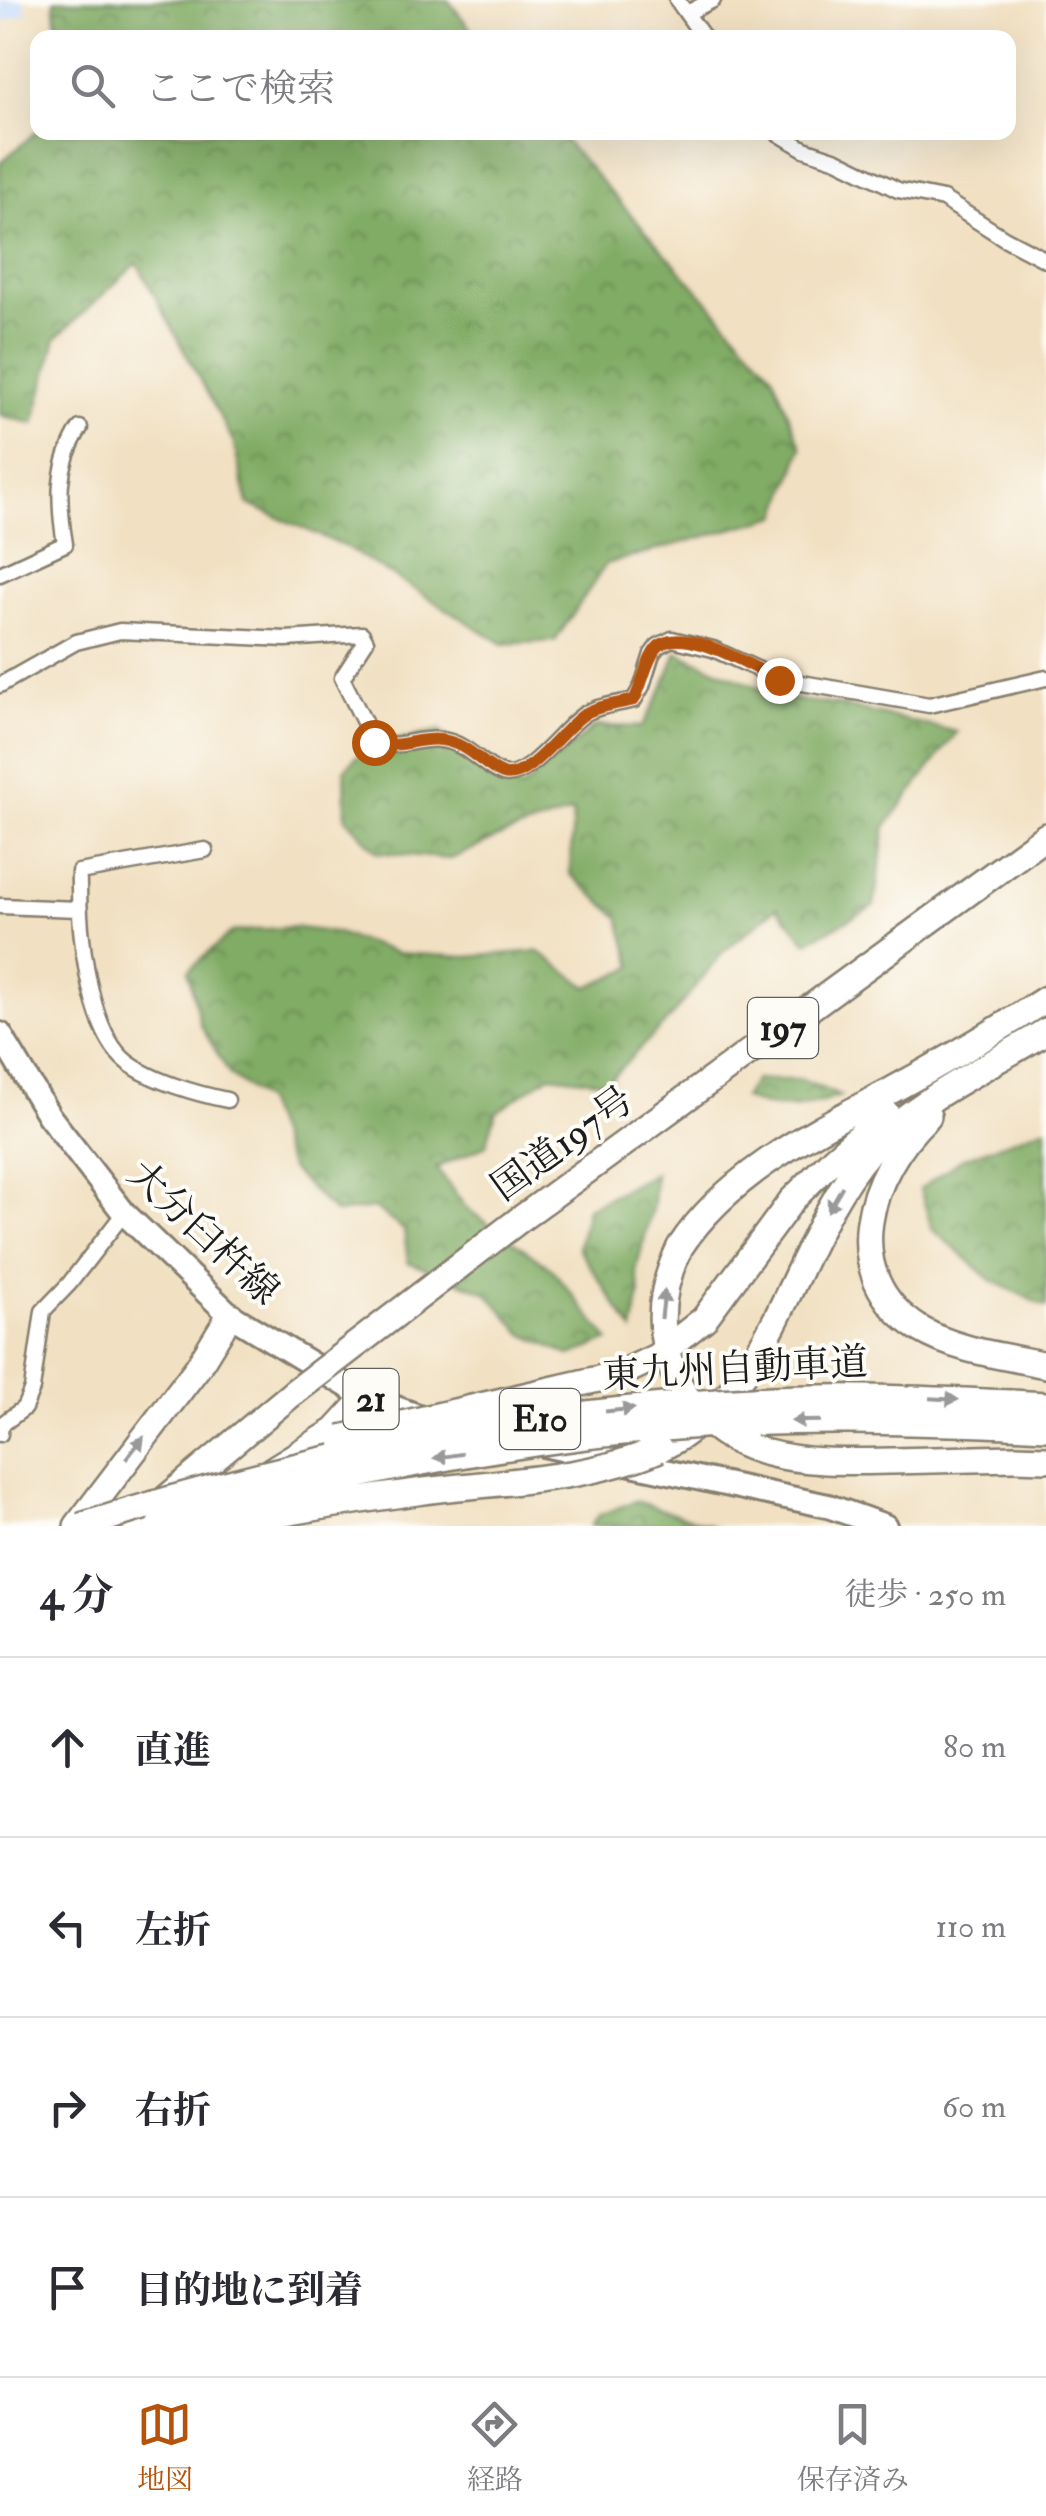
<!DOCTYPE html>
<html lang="ja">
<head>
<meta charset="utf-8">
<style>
  body { margin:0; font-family:"IM FELL Double Pica","Noto Serif JP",serif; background:#f7f7f7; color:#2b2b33 }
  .stop { position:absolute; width:30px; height:30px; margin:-22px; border:8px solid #b45309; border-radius:50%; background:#fff }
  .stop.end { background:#b45309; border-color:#fff; box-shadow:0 2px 10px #0008 }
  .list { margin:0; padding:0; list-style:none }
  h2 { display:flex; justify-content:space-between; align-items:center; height:130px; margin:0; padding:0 40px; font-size:42px }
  h2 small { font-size:32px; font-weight:400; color:#7c7c81 }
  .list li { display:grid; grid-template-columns:65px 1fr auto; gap:30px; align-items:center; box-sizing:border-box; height:180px; padding:0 40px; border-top:2px solid #e1e1e2 }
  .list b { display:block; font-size:38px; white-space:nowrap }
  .list em { font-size:32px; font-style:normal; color:#7c7c81 }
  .icon { flex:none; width:55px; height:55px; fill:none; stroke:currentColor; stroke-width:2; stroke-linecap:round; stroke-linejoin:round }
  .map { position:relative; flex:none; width:1046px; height:1526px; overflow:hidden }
  .search { position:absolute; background:#fff; box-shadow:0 10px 40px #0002; left:30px; right:30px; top:30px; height:110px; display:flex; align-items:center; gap:25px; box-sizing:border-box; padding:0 35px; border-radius:20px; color:#7c7c81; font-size:38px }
  .sheet { height:850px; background:#fff }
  nav { display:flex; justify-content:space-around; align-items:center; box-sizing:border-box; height:140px; border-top:2px solid #e1e1e2; background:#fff; font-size:28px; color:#7c7c81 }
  nav a { display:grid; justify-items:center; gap:5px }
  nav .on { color:#b45309 }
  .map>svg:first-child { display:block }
  .built { fill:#c7ddf9 }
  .forest { fill:url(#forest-crowns); stroke:#4e6440; stroke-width:2.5 }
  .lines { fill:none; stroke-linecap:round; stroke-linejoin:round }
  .street-casing { stroke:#867e6e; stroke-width:19 }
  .primary-casing { stroke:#867e6e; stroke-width:28 }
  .highway-casing { stroke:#867e6e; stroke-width:30 }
  .street { stroke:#fff; stroke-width:14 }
  .primary { stroke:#fff; stroke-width:22 }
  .highway { stroke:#fff; stroke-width:25 }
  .highway-bridge-casing { stroke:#867e6e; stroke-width:30; stroke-linecap:butt }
  .highway-bridge { stroke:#fff; stroke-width:25 }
  .oneway { fill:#999 }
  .route { stroke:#b45309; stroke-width:12 }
  .labels { text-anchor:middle; stroke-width:8; stroke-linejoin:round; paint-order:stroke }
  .shield { fill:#fdfcf7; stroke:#605f5e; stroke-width:2.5 }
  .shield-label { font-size:35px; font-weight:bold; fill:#1c1c1c }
  .street-label { font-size:38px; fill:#1c1c1c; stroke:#fdfcf7 }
</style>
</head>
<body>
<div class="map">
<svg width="1046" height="1526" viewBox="0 0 1046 1526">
  <defs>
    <pattern id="forest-crowns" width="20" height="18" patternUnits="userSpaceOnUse" patternTransform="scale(2.5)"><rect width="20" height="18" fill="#81ac65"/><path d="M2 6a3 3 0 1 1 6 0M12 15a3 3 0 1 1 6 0" fill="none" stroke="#698b52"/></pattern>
  </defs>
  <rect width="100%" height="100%" fill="#fdfcf7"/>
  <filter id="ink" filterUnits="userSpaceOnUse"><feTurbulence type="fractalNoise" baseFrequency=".01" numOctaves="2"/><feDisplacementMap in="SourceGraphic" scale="20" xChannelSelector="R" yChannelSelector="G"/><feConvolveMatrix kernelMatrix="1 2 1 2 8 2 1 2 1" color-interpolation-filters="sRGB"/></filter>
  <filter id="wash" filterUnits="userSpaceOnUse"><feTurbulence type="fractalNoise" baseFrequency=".0048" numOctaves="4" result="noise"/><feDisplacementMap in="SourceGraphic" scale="40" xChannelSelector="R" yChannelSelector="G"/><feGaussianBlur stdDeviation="2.25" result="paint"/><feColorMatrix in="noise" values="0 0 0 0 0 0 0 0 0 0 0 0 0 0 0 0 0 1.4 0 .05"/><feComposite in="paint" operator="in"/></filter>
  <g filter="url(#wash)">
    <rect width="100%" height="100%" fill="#f1e0c1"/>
    <!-- built -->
    <path class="built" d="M0,0H23L27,13L0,23Z"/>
    <!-- forest -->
    <path class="forest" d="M54,0H448L477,37H58Z
      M37,131L558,133L772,373L802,448L778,516L606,564L555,641L503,644L346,547L248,504L233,441L137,263L56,338L34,424L0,415V163Z
      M677,652L782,698L840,705L957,732L886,826L874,906L807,942L777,907L723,952L671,1017L607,1082L550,1075L496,1112L486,1145L436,1168L466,1208L551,1268L609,1340L571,1356L523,1334L486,1292L408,1262L404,1230L374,1208L335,1213L290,1169L264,1101L230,1075L200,1024L188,971L232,932L292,927L337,933L397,953L466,957L538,951L588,987L633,967L619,917L570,874L573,812L503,835L451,859L377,852L346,818L345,769L365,748L440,730L471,764L521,789L595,726L642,727L663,688Z
      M755,1080H802L840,1096C804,1109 779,1113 743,1098Z
      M1046,1127V1307L991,1280L932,1229L920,1189L961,1159Z
      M655,1173L653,1205L636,1271L640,1293L633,1331L578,1248L587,1208Z
      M635,1501L713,1526H591L599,1515Z"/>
  </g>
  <g filter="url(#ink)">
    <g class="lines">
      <!-- street casing -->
      <g class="street-casing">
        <path id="street" d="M677,0L704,38
          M689,12L713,0
          M776,132L804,149L837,160L898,190L943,199L1004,238L1046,260
          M0,574L65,544C58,502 56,465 80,428
          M0,685L76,642L120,631L286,639L362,634L366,641L342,678L374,742C400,751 417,736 442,740C469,744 481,766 503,774C528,782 566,723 588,712C601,705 619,704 634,700L642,686L652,654L658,646L672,639L713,649L779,679L929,705L1046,678
          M205,850L79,872C78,922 86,1030 127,1062C151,1081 198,1094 227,1100
          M0,906L78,909
          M0,1434L1,1425L24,1408L32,1389L43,1311L69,1284L124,1213"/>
      </g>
      <!-- primary casing -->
      <g class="primary-casing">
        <path id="primary" d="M0,1034L49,1116L124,1213L230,1315L366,1397L429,1420
          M543,1445L828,1506L885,1526"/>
      </g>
      <!-- highway casing -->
      <g class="highway-casing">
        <path id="highway" d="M928,1116C868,1172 835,1276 920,1329C956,1351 1005,1356 1046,1365
          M519,1220L1046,836
          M680,1247C729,1172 817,1130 894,1089C946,1061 996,1031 1046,999
          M704,1319L792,1200L833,1159L886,1113
          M1011,1403L1046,1405
          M1008,1425L1046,1427
          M659,1449C780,1389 789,1244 870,1150C910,1103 993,1065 1046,1031
          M1015,1458L1046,1459
          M272,1470L335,1431L366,1397
          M77,1526L198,1367L230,1315
          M133,1526L293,1393"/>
      </g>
      <!-- street -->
      <use href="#street" class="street"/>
      <!-- primary -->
      <use href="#primary" class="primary"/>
      <!-- highway -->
      <use href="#highway" class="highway"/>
      <!-- highway-bridge casing -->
      <g class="highway-bridge-casing">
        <path id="highway-bridge" d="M680,1247C660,1288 655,1330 674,1373C715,1466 806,1463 892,1461C933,1460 974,1459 1015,1458
          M293,1393L519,1220
          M341,1438L620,1374L656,1357L704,1319
          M81,1526C299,1457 522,1411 752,1400C838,1395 925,1399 1011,1403
          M159,1526C332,1476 508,1439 689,1426C795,1418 902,1421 1008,1425
          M218,1526C286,1512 355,1500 424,1491C502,1481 585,1481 659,1449"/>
      </g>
      <!-- highway-bridge -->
      <use href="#highway-bridge" class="highway-bridge"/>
    </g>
    <!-- one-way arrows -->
    <defs><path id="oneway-solid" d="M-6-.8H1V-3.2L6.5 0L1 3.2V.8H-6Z" transform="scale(2.5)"/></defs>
    <g class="oneway">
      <use href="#oneway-solid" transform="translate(835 1199) rotate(120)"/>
      <use href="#oneway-solid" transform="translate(663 1304) rotate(-84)"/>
      <use href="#oneway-solid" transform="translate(944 1399) rotate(3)"/>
      <use href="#oneway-solid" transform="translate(620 1410) rotate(-6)"/>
      <use href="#oneway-solid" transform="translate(806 1421) rotate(179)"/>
      <use href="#oneway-solid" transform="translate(135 1448) rotate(-52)"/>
      <use href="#oneway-solid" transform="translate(448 1456) rotate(171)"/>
    </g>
  </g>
  <g class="lines" filter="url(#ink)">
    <!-- route -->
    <path class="route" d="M374,742C400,751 417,736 442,740C470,744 482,766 503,774C528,783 566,723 588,712C601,705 619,704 634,700C643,684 645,663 656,649C678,621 753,667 779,680"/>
  </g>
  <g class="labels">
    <!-- shield labels -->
    <g class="shield">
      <rect x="748" y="998" width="70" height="60" rx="8"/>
      <rect x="343.5" y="1369" width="55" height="60" rx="8"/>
      <rect x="500" y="1389" width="80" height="60" rx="8"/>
    </g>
    <g class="shield-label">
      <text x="783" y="1040">197</text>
      <text x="371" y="1411">21</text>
      <text x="540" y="1431">E10</text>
    </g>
    <!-- street labels -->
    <g class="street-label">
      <text transform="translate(562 1143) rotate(-36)" y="13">国道197号</text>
      <text transform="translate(204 1232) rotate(43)" y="13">大分臼杵線</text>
      <text transform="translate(735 1368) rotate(-3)" y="13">東九州自動車道</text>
    </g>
  </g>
</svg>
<div class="stop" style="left:374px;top:742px"></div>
<div class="stop end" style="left:779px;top:680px"></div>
<div class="search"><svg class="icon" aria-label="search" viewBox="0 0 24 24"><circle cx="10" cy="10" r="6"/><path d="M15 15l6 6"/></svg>ここで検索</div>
</div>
<section class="sheet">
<h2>4 分<small>徒歩 · 250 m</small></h2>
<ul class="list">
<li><svg class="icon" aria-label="ahead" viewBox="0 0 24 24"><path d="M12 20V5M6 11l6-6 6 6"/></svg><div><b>直進</b></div><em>80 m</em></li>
<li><svg class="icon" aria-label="left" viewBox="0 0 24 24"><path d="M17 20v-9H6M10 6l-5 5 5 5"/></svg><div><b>左折</b></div><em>110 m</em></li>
<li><svg class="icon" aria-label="right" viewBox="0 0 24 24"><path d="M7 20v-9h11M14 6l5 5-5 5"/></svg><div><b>右折</b></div><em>60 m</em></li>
<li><svg class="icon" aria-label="arrive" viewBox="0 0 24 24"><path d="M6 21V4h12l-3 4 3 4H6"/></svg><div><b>目的地に到着</b></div></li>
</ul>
</section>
<nav>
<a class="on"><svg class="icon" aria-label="map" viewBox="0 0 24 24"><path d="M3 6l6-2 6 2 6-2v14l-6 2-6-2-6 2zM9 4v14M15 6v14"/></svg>地図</a>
<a><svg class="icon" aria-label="directions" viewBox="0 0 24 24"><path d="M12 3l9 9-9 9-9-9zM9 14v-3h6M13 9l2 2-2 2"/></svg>経路</a>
<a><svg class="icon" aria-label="saved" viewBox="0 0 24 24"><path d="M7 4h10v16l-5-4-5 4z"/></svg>保存済み</a>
</nav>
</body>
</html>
